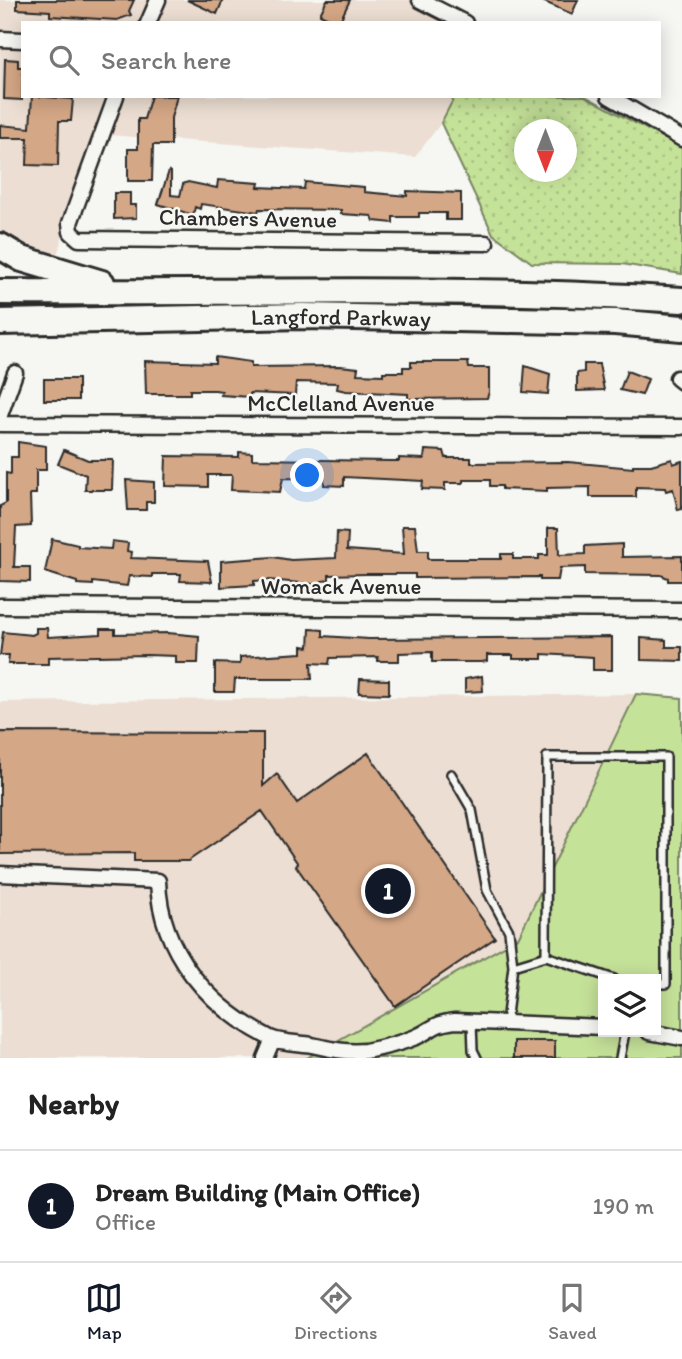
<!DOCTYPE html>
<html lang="en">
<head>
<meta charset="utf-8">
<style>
  body { margin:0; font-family:Itim,sans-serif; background:#f6f6f6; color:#222 }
  .controls { position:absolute; right:21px; bottom:21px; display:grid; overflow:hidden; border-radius:0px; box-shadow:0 4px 18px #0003 }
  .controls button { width:63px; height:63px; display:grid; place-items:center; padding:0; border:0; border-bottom:2px solid #e0e0e0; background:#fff; color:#222; font:35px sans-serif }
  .compass { position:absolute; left:514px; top:119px; width:63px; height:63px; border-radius:50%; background:#fff; box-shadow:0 4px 18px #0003; rotate:180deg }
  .you { position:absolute; left:308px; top:476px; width:24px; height:24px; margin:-18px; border:5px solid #fff; border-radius:50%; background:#1a73e8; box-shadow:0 0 0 10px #1a73e833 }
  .badge { display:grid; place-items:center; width:46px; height:46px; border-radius:50%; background:#111827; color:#fff; font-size:23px; font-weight:700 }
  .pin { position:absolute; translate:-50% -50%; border:4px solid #fff; box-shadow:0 2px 7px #0006 }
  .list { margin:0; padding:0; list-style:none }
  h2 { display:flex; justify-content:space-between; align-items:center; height:91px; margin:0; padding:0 28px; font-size:30px }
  h2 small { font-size:23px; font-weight:400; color:#767676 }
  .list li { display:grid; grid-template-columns:46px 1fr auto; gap:21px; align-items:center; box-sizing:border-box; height:112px; padding:0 28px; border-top:2px solid #e0e0e0 }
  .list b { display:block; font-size:26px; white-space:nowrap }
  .list p { margin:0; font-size:23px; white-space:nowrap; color:#767676 }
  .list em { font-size:23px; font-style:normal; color:#767676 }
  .icon { flex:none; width:38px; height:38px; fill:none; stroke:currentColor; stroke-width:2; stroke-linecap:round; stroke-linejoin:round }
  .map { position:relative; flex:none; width:682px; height:1058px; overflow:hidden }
  .search { position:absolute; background:#fff; box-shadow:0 4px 18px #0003; left:21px; right:21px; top:21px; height:77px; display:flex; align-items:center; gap:18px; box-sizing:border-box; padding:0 24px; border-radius:0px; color:#767676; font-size:26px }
  .sheet { height:203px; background:#fff }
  nav { display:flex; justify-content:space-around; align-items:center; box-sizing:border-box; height:98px; border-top:2px solid #e0e0e0; background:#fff; font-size:19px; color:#767676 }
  nav a { display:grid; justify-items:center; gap:4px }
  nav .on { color:#111827 }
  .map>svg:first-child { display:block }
  .built { fill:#ecded2 }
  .grass { fill:#c5e299; stroke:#788662; stroke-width:2; fill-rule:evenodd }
  .park { fill:url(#park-dots); stroke:#788662; stroke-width:2; fill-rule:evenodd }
  .building { fill:#d4a786; stroke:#2b2b2b; stroke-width:2 }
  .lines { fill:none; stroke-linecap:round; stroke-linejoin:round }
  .lane-casing { stroke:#2b2b2b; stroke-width:12 }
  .street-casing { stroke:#2b2b2b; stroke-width:19 }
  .highway-casing { stroke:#2b2b2b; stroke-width:30 }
  .lane { stroke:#f6f6f2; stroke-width:7 }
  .street { stroke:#f6f6f2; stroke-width:14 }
  .highway { stroke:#f6f6f2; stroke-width:24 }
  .labels { text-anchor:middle; stroke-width:5; stroke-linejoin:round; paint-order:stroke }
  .street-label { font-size:23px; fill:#2b2b2b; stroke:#f6f6f2 }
</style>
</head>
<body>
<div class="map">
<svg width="682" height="1058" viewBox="0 0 682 1058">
  <defs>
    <pattern id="park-dots" width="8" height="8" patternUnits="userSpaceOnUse" patternTransform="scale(1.75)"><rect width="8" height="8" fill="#c5e299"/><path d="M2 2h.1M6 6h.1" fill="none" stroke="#a9c284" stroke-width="1.8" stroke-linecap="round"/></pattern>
  </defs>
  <rect width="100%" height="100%" fill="#f6f6f2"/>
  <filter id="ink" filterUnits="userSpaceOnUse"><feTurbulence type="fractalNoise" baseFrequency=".0143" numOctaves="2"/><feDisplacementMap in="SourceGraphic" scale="14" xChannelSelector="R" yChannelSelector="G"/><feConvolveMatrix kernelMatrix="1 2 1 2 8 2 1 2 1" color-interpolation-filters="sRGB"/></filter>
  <g filter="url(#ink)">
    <!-- built -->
    <path class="built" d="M0,0H427L477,23H23V96H455L441,123L415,157L94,134L56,258L0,257Z
      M636,694L518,938L307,1058H0V702Z"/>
    <!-- grass -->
    <path class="grass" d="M636,694L682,698V1058H307L518,938ZM603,979H656V1032H603Z"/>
    <!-- park -->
    <path class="park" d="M455,96H585L682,148V274L622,264L532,263L493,234L441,123ZM524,130H566V172H524Z"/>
    <!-- building -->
    <path class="building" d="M17,0H134L129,11L131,15L117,20L50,16V11L17,9Z
      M187,0H223L217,14Z
      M327,0H350L339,23L320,14Z
      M540,0H578L572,14Z
      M5,59L18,60V67H23L22,100L4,99Z
      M32,96L73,99L71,121H59L58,166L27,165L28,138H0V125L30,128Z
      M151,96H177L171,118V145H153L152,181H128V149H138V119H144Z
      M169,171L171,172V195L180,196L183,184L188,182L217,188L218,180L259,183L258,187L304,189L305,182L364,187V192L407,196V191L461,193V220H446V213H419V217H393V223L374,221L372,216L341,214V210L259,209L258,212L201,204L200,209L195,207L193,215L158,204Z
      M114,193H130V205H136V218L114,219Z
      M215,357L251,362V367L340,366L358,368L357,374L383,375V372H403V367H411V362H468L469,368H489V392L487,398L408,399V394L346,391L337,389L338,383L296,382L295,395L250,393V397L221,395L222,391L215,390H190V394H146L145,361L215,363Z
      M584,364H599L604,390L577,391V373L584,372Z
      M525,366L550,374L548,394L523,392Z
      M627,371L648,379L642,395L620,390Z
      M44,379H78V400H44Z
      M18,442L46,446V470H36V494H30L31,526L16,527L14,567H30V582L0,581V506L6,503V473L11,474V457H18Z
      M64,450L88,460H113L112,490H85L86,475L58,464Z
      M425,450L444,451L446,458H471V463L568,462L633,468V465H651L672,459L673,464L682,461V509L678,510L673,489L666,491L665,488L636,487V497H590V487L547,488V491L502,489V486H490V480H463V483H445V490L422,489L423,481L344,477V486L324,485V479L283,478L280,492L231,490L232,475H208V487L165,486L166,456L239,457V452L252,453V459L391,461H399V458L424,459Z
      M126,480L154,482V502H146V510H128Z
      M402,526H415L418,551H428V559H501V554H513V559H539V555H548V528H558L559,555L585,554V546L622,544V557L682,556V581H668V578L661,575L585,574V567L560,568L558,580H540V577L415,578V574H366L329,575V580L322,581V585L268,580L254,581V585L221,587V561L273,557L291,560L336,558L337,532L348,533L347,550L404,554Z
      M52,539L78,545V547L111,549L112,541L128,543L127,551L132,552L131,558L208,561L212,582L180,581L181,574H152V577L129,576L127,586L93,582V585L77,584V582L45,572Z
      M36,628H47L48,637L101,634V629H115V634L168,633L199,636L198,663H176V656L147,655L48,657V664H8L9,655H0L3,632L32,635L36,633Z
      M310,629L323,630V636L369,639L612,637V670H593V657L542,654V659H513V655H487V661L482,662H432V652L399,653V661H378V657L330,658L329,664L311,663L312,679H235L234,692H215V663L240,664V657L302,653V646L309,647Z
      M641,638L666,640V647H682V661L641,660Z
      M482,676L483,691L465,692V679Z
      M360,679L389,680V694L359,693Z
      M0,732L263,733V786L277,774L297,803L368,753L495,938L395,1006L296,866L298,864L262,811L188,861H134V853L0,854Z
      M514,1041H555V1058H514Z"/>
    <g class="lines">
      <!-- lane casing -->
      <g class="lane-casing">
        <path id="lane" d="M451,774L472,810L487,890L509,931L513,966L506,1023
          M546,956L547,757H666V984H656
          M513,966L546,956L614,979
          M472,1022L473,1050L477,1058
          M620,1058L625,1032"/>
      </g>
      <!-- street casing -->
      <g class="street-casing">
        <path id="street" d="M420,0L465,23
          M148,23L158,0
          M0,39L23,40
          M116,96L70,223L71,232L79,239L486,243
          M609,96L682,139
          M677,378L682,382
          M0,415L15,373
          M0,424L682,427
          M0,606L682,610
          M0,874L158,881C160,952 209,1007 270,1038C282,1043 299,1043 312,1045C330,1049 347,1053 365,1051C382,1048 401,1043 416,1037C434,1029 432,1024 455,1021L603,1027
          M649,1032L682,1038
          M265,1058L273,1039"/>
      </g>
      <!-- highway casing -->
      <g class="highway-casing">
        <g id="highway">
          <path d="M0,246L22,259L102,283"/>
          <path d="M0,292C227,294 455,285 682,300"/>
          <path id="s1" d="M0,322L303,316L615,322L682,328"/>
        </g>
      </g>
      <!-- lane -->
      <use href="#lane" class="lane"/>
      <!-- street -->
      <use href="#street" class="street"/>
      <!-- highway -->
      <use href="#highway" class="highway"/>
    </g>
  </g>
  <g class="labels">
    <!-- street labels -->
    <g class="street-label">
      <text transform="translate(248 218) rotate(1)" y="8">Chambers Avenue</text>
      <text dy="8" stroke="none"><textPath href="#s1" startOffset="341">Langford Parkway</textPath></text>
      <text x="341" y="411">McClelland Avenue</text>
      <text x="341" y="594">Womack Avenue</text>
    </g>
  </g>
</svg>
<div class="controls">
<button><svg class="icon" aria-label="layers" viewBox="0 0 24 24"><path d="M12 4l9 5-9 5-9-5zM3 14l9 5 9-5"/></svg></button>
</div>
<svg class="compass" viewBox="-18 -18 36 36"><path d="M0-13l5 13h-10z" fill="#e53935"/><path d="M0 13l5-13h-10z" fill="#767676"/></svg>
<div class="you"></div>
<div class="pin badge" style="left:388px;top:891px">1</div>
<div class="search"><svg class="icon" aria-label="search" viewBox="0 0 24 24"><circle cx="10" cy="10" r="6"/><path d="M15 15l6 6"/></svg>Search here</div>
</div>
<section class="sheet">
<h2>Nearby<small></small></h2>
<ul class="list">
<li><span class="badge">1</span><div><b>Dream Building (Main Office)</b><p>Office</p></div><em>190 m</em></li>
</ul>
</section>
<nav>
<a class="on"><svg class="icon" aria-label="map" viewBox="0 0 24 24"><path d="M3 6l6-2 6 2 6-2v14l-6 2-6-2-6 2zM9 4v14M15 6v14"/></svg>Map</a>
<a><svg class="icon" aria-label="directions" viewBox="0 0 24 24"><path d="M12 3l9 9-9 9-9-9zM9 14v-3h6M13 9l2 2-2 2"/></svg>Directions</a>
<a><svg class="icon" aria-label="saved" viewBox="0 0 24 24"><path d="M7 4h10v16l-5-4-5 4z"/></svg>Saved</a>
</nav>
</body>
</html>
